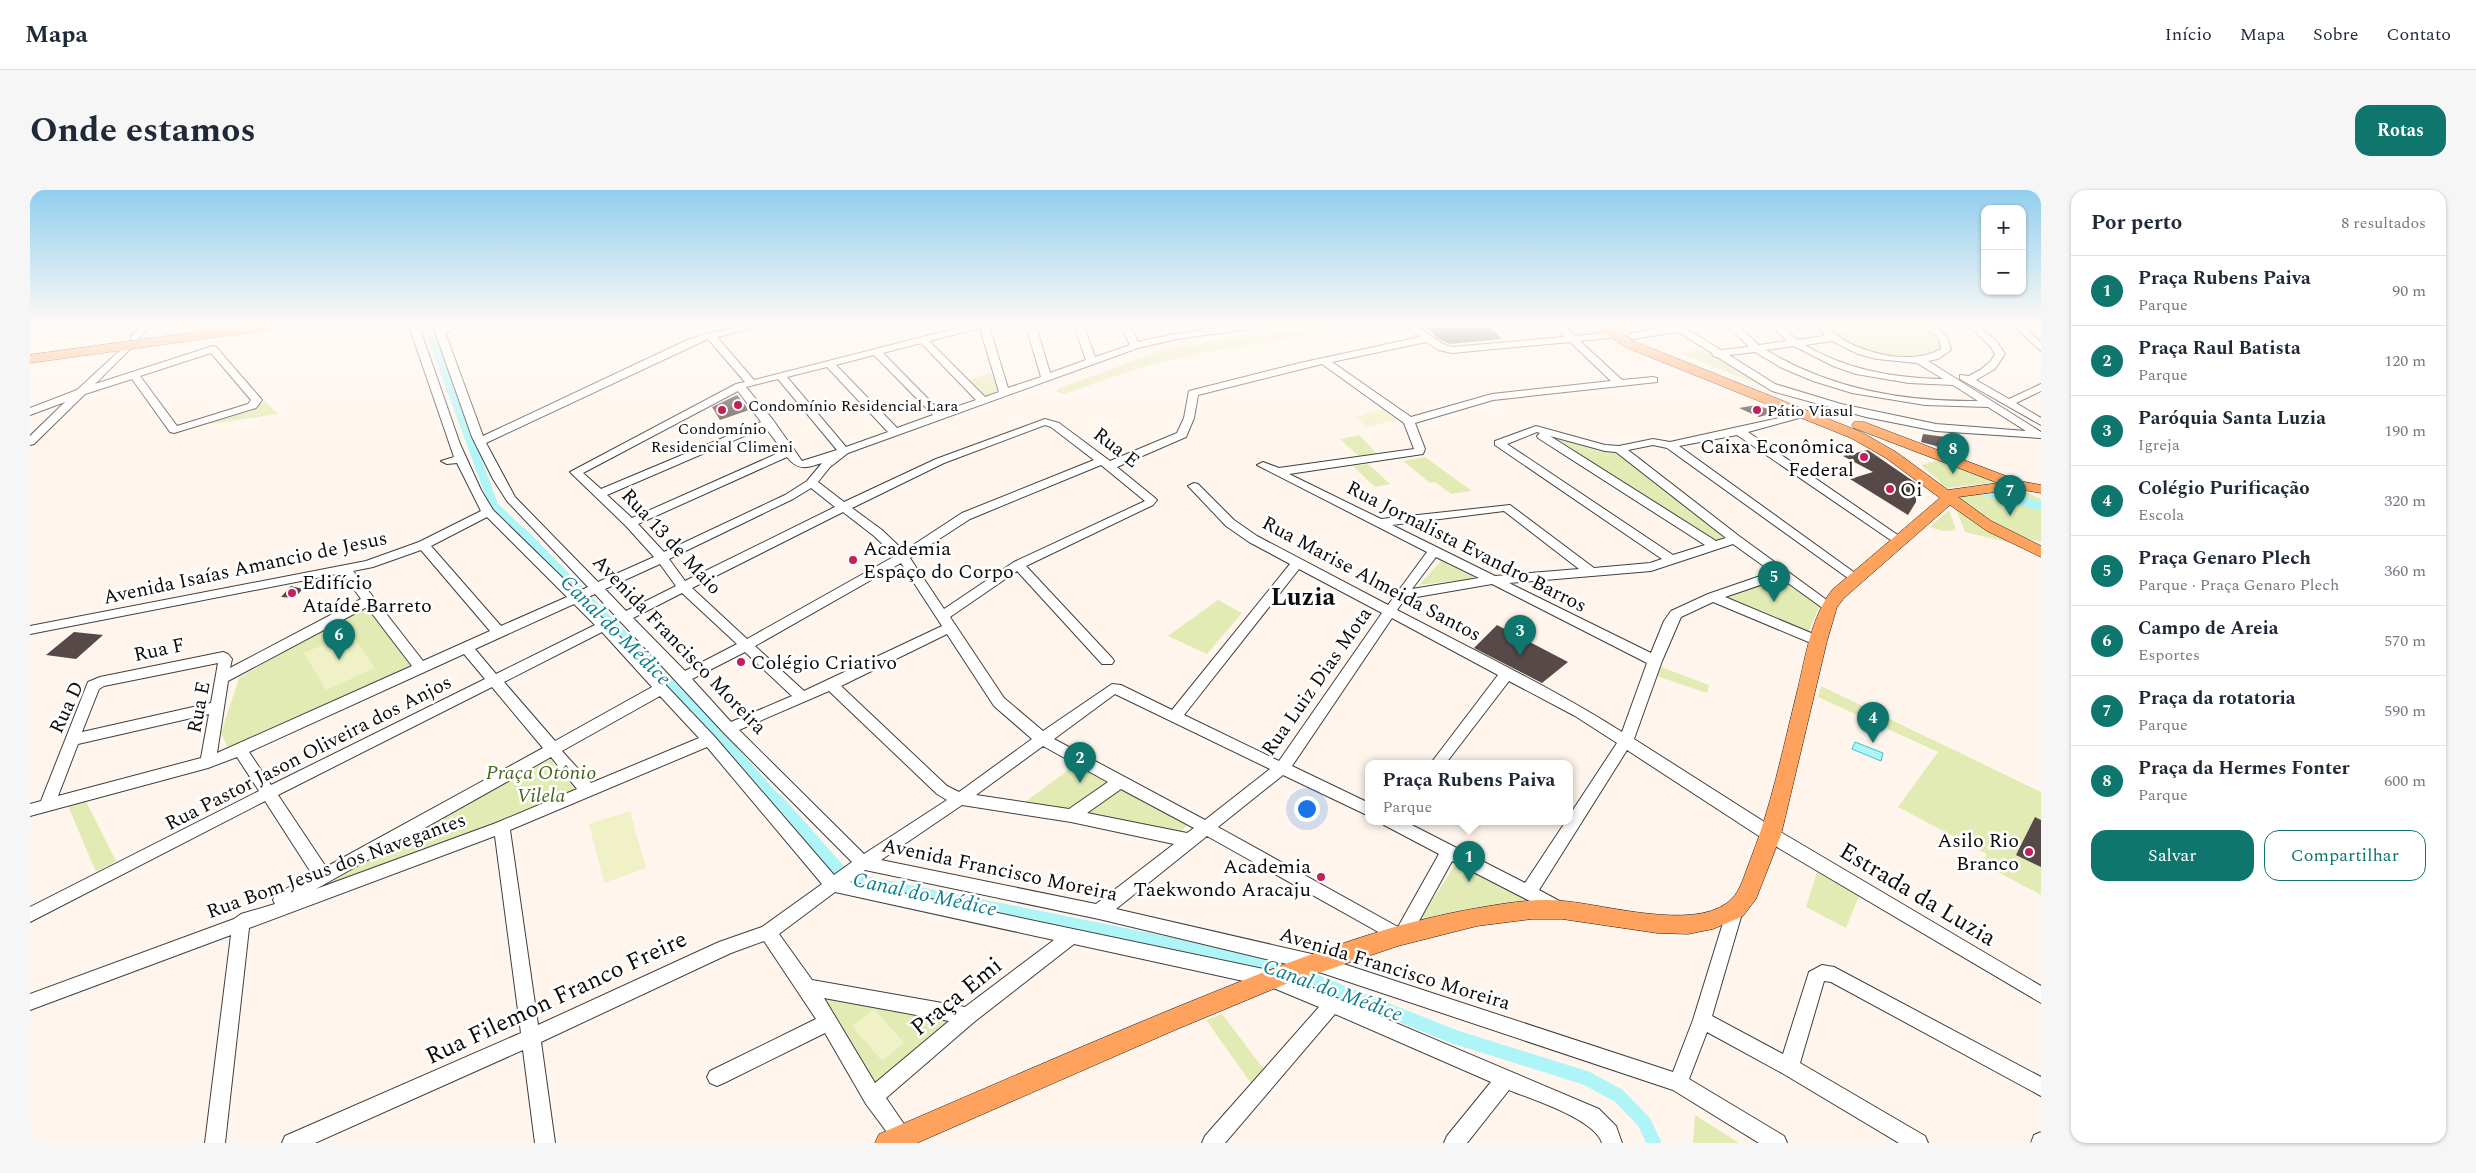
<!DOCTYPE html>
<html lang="pt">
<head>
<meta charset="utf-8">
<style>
  body { margin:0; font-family:Spectral,serif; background:#f6f6f7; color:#1f2937 }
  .controls { position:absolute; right:15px; top:15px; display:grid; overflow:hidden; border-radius:10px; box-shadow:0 1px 4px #0004 }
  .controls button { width:45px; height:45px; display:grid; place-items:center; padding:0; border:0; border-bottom:1px solid #e0e1e3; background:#fff; color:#1f2937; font:25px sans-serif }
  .you { position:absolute; left:1276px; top:618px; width:18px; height:18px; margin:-12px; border:4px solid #fff; border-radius:50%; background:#1a73e8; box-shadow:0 0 0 8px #1a73e833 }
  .badge { display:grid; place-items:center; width:32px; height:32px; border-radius:50%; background:#0f766e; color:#fff; font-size:16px; font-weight:700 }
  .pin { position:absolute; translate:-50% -41px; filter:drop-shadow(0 1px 2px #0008) }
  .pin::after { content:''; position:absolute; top:26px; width:18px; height:15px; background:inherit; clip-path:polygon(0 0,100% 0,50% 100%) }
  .popup { position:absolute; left:1335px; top:570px; width:208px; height:65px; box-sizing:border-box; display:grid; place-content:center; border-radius:10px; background:#fff; filter:drop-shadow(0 1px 4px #0005); font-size:16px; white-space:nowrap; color:#747a83 }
  .popup b { font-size:19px; color:#1f2937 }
  .popup::after { content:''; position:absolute; left:50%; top:100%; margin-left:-10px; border:10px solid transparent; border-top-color:#fff }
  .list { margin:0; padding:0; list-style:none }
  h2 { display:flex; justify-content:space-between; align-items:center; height:65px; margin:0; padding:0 20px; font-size:21px }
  h2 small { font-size:16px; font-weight:400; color:#747a83 }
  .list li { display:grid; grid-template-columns:32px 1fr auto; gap:15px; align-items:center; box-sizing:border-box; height:70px; padding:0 20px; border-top:1px solid #e0e1e3 }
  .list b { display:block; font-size:19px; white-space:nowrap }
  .list p { margin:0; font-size:16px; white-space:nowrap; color:#747a83 }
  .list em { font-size:16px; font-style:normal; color:#747a83 }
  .actions { display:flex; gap:10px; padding:15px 20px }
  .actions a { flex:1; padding:11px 0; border:1px solid #0f766e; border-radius:15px; text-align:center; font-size:18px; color:#0f766e }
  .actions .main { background:#0f766e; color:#fff }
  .map { position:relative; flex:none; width:2011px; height:953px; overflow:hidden; border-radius:15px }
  header { display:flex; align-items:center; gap:30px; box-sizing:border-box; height:70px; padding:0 25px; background:#fff; border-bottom:1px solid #e0e1e3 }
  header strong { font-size:24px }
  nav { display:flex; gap:28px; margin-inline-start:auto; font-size:18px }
  .intro { display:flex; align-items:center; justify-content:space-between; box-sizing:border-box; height:120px; padding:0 30px }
  h1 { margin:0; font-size:35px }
  .button { padding:12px 22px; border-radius:15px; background:#0f766e; color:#fff; font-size:18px; font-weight:700 }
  main { display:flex; gap:30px; padding:0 30px }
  aside { flex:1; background:#fff; border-radius:15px; box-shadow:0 1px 4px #0004 }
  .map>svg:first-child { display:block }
  .green { fill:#e2ebb4 }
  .pitch { fill:#f1f1c7 }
  .water { fill:#aff5f8; stroke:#33c7d2 }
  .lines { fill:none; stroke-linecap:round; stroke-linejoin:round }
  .canal-far2 { stroke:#aff5f8; stroke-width:9 }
  .canal-far1 { stroke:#aff5f8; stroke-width:11 }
  .canal { stroke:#aff5f8; stroke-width:14 }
  .building { fill:#564948 }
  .minor-casing { stroke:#404040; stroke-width:2 }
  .major-casing { stroke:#1e1e1e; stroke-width:1 }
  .minor { fill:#fff; fill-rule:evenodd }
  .major { fill:#fea25d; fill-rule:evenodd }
  .poi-dot { fill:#c21f5c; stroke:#fff; stroke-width:2 }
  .labels { text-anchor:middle; stroke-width:5; stroke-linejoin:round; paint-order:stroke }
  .far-poi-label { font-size:16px; fill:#0d0d0d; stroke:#fff; text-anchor:start }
  .poi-label { font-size:20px; fill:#0d0d0d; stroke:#fff; text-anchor:start }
  .street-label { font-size:20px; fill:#0d0d0d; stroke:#fff }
  .park-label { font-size:20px; font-style:italic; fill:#43671b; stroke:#fff }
  .water-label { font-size:21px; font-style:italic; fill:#11808d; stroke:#fff }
  .near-street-label { font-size:24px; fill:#0d0d0d; stroke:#fff }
  .district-label { font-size:25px; font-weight:bold; fill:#0d0d0d; stroke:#fff }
</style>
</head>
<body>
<header>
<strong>Mapa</strong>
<nav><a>Início</a><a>Mapa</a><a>Sobre</a><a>Contato</a></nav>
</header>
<div class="intro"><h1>Onde estamos</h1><a class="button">Rotas</a></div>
<main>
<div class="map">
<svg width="2011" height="953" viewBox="0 0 2011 953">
  <rect width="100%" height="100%" fill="#fff5ec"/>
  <!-- green -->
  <path class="green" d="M1302,136H1333L1178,162L1122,174L1034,204L1027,202V199L1138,158Z
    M1794,136H1897L1910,146L1912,162C1887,175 1849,167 1823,157C1814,153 1805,146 1796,140Z
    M1672,159L1737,198L1649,163Z
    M961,183L970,201L953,207L936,191Z
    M235,211L248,224L174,235L221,221Z
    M1508,243L1568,261L1591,262L1703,348L1684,354Z
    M1329,245L1347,264L1329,266L1310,249Z
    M1395,267L1442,301L1421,304L1405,292L1400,293L1373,271Z
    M1909,270L1968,292L1917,298L1891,275Z
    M1338,274L1360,294L1345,297L1323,276Z
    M1963,300H1992L2011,309V352C1979,346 1955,328 1929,309L1930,306Z
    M1924,314L1981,353L1935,342Z
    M1919,320L1926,340L1912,341L1900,337Z
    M1411,371L1445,388L1389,395Z
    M1751,387L1790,415L1779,441L1695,408Z
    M339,410L384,477L206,557L197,556L191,543L209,488Z
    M1188,410L1212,423L1177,464L1138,446Z
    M1631,477L1679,495L1677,503L1627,486Z
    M1791,496L2011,602V705L1953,674L1957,664L1868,617L1908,562L1788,507Z
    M518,566L547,602L286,700Z
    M1045,575L1158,634L1147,646L995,612Z
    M56,611L86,671L66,682L38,616Z
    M1427,672L1501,711L1389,731Z
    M1787,682L1829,706L1816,738L1776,717Z
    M789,806L925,829L846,897Z
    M1192,824L1236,882L1223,896L1176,830Z
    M1665,925L1709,953H1663Z"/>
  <!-- pitch -->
  <path class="pitch" d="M1825,136L1848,151L1835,153L1810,137Z
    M1353,219L1366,230L1337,237L1325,227Z
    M321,443L345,478L296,500L274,463Z
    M600,621L616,678L574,693L559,634Z
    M844,819L874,853L852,871L822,836Z"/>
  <!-- water -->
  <path class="water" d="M1825,552L1853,563L1851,571L1822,559Z"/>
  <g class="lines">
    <!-- canal-far2 -->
    <path class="canal-far2" d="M398,136L464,316L493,344
      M1957,302L2011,316"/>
    <!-- canal-far1 -->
    <path class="canal-far1" d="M492,343L685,541L747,611"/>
    <!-- canal -->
    <path class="canal" d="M746,610L816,689L1244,775L1425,847L1556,888L1589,906L1614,932L1624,953"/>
  </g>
  <!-- building -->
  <path class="building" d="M1396,136H1458L1472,149L1420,154L1407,148Z
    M707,205L719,220L690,230L682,217Z
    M1726,215L1747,222L1729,227L1709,218Z
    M1893,244L1923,248L1921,260L1891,252Z
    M1838,260L1886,293L1882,295L1886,303V312L1878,325L1820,289L1843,282L1813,266Z
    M261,396L273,399L264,408L251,407Z
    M1467,435L1538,472L1512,493L1444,458Z
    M44,442L73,445L46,469L16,465Z
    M2005,627L2011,630V677L1986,665Z"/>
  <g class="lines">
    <!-- minor casing -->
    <g class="minor-casing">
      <path id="minor" d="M111,136H121L107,150H101V146Z
        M379,136H389L430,254L451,300L463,320L547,402L558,397L477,311L463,289L442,247L403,136H433L415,142L453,246L655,151C680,142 704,136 731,136L687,147L724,190L935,136H959L978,198L1011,187L996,136H1006L1020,183L1056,170L1044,136H1054L1065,167L1100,155L1091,136H1101L1108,152C1146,143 1184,136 1223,136L1219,139L1147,149L1108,158L818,263L800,277L788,292L814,312L906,269L1015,229L1029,233L1080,271L1147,243L1154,228L1159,201L1270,173L1390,147L1376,136C1396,136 1404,153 1422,157L1535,147L1525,136H1535L1545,146L1585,142L1588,143V147L1550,151L1592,190L1623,187L1627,188V192L1463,210L1385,233L1395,259L1393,264L1259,284L1351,329L1480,315L1564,378L1620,373L1632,369L1465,255V251L1506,236L1575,255L1589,256L1623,249L1640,252L1776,222V226L1718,242L1875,350L1873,353H1865L1707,245L1649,256L1832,388L1826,392L1822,391L1637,258L1623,255L1598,260L1709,346L1805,416L1804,419H1794L1751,388L1695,407L1793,448L1795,451L1788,456L1683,412L1651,427L1632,471L1604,549L1747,640L2011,796V813L1735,650L1597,560L1509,700L1535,714L1537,719L1535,724L1529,726L1422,671L1378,751L1368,753L1177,646L1086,719L1286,765L1643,882L1663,830L1697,720L1699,715L1705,713L1711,715L1713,720L1682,826L1753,864L1779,782L1792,775L1804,777L2011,887V906L1801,792L1794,791L1770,873L1895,946L1898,953H1869L1752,883L1677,842L1659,889L1754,946L1757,953H1729L1643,900L1286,781L1069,729L835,680L820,692L1243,781L1569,919L1586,936L1592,953H1572C1565,929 1501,909 1479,900L1437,953H1414L1417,946L1461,892L1305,824L1195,953H1172L1175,946L1289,817L1241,797L1044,754L944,832L856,908L887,953H865L836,914L795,843L694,893L687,896L680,893L677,887L680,881L786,829L734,751L701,763L511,852L525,953H505L493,860L285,953H252L255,946L491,843L465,646L219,738L195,953H175L201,745L0,820V804L204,729L211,724L245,714L243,710L245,705L282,684L235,611L0,732V717L229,601L207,567L178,578L0,626V614L11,611L58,492L70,487L193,462L198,464L202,469L200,478L331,409L312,383L0,444V436L336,371L389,352L451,321L427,273L417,274L411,271L424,267ZM950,138L969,202L955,207L899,151ZM678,149L715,192L706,194L540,282L596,336L624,367L568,392L485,307L456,253ZM1396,152L1409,160L1422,163L1540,152L1581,191L1462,204L1381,227L1302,172ZM891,153L946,210L911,222L853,163ZM844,165L903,225L867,238L806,175ZM1292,174L1374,233L1384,259L1249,278L1233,272L1227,275L1397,362L1358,415L1227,346L1204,330L1168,294L1164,293L1158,296L1160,298L1196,336L1219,352L1260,374L1142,520L1091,495L1082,494L1013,541L974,508L920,427L987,381L1072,474H1082L1084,471L1082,468L996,376L1123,315L1127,310L1125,308L1087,277L1156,247L1164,228L1168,205ZM797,177L858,242L816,257L757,187ZM748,189L807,260L772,271L743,230L716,197ZM708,201L731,232L571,299L553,283ZM1015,235L1021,237L1064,270L932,323L874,361L852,340L822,318L914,273ZM735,237L753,261L602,328L577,305ZM1507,242L1510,243L1507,246L1508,248L1675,355L1643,365L1477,254ZM1520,246L1575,261L1586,262L1696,348L1686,351ZM757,267C768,281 777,278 792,273L777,291L755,305L634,362L608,334ZM1071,275L1115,311L984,372L914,419L880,368L940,329ZM781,298L805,317L655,391L639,369L763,309ZM1474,321L1549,379L1465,386L1362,335ZM813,322L844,346L865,366L717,449L662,398ZM457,327L537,407L471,436L401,356ZM1703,354L1742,382L1678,404L1641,421L1634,431L1621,463L1479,393L1621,381ZM391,360L460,441L393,471L323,381L343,377ZM1406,367L1449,388L1382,399ZM871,373L912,436L774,501L725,456ZM630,374L646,396L596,421L575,399ZM1269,379L1352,423L1249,571L1154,525ZM1462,394L1617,473L1592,542C1519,496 1443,460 1367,420L1375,409ZM652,403L707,454L655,481L603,428ZM565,404L694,543L822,672L804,685L684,546L554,409ZM544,414L565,435L466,484L445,459ZM337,417L382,476L187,563L198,491ZM1362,428L1468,485L1401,573H1416L1479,491L1545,526L1587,553L1539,626V631H1536L1495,693L1374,631H1352L1354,635L1409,664L1368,737L1188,637L1253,585L1339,626V613L1262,576ZM572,442L622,497L525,551L474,492ZM917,444L964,516L1002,549L929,602L917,596L811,496ZM715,462L762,506L701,532L662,489ZM434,464L455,489L241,595L219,562ZM188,473L181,513L52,542L69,499L74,496ZM462,497L513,558L296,677L248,605ZM799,501L907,604L917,610L834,664L709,540ZM1085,504L1240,579L1175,630L1024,549ZM630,506L669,548L561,593L532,561ZM179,524L171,568L28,606L48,554ZM1013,556L1078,592L1039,619L946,605ZM677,557L792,694L732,737L689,752L508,835L480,640ZM521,567L547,599L466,633L286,699ZM1091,599L1164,638L1157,643L1057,623ZM932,615L1041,632L1144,654L1066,714L851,670ZM805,702L1024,750L935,817L782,790L749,744ZM794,808L919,831L845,893Z
        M1641,136H1652L1691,160L1719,157L1698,136H1708L1729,155L1757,151L1742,136H1752L1767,150L1795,146L1787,136C1799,136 1805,146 1817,152C1844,166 1884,174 1911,159L1909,149L1894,136H1905L1918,149L1921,160L1908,169L1898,171L2011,242V248L1906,241L1836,227L1742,201L1687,167L1683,166L1682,163L1648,142L1602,149L1597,146L1602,143ZM1802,151L1828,164L1847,169L1887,173L1913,189C1865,188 1816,180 1775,155ZM1764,156L1803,176L1826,184L1879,193L1923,195L1948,211C1875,212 1800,199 1736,160ZM1725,162L1750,177L1783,191L1822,203L1895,215L1958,217L1996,241L1906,234L1811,214L1745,194L1699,165Z
        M1939,136H1949L1967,152L1975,164L1965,179L1946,190L1979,209L2011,194V201L1986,213L2011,228V235L1930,189V185L1939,186L1950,180L1961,171L1965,164L1960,156Z
        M1984,136H1994L2011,153V161Z
        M98,153L101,154V158L65,194L183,156L186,157L232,210L226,218L144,243L140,242L102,189L55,204L4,254L0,255V246L35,212L0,225V218L47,200ZM181,163L221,210L218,214L147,236L110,186Z
        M2011,942V953H2001L2004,945Z"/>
    </g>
    <!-- major casing -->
    <g class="major-casing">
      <path id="major" d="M210,136H244L238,140L0,173V165Z
        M1566,136H1580L1603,151L1831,242L1866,262L1918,300L1968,293L1824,238L1822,235L1824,232H1834L1989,291L2011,295V303L1988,299L1928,307L1961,331L2011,356V367L1957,341L1920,315L1814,408L1807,417L1797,451L1751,645L1726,709L1713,726L1683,739L1658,744L1627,743L1532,729H1502L1447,736L1368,756L1253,795L1145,840L887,953H845L849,944C961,896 1072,847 1184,802C1269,768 1358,733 1448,718C1476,713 1506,708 1534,711C1577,715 1661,740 1697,713C1709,705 1713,689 1718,676C1741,619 1753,558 1768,498C1776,465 1781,428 1802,400L1910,308L1856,268L1821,248L1595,157Z"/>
    </g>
    <!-- minor -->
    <use href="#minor" class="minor"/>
    <!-- major -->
    <use href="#major" class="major"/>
  </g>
  <!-- sky -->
  <linearGradient id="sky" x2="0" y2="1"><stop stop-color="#91ceee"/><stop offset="0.5" stop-color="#fffaf6"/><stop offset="1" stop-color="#fffaf6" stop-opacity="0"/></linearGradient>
  <rect width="2011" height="270" fill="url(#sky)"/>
  <!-- markers -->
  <g class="poi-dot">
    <circle cx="708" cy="215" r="5"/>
    <circle cx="692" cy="220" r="5"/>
    <circle cx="1727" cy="220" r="5"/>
    <circle cx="1834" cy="267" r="5"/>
    <circle cx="1860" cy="299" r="5"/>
    <circle cx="823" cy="370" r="5"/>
    <circle cx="262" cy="403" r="5"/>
    <circle cx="711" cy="472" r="5"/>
    <circle cx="1999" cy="662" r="5"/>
    <circle cx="1291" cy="687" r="5"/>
  </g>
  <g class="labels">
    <!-- far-poi labels -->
    <g class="far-poi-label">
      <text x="718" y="221">Condomínio Residencial Lara</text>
      <text x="1737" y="226">Pátio Viasul</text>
      <text x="692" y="244" text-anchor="middle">Condomínio<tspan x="692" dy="18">Residencial Climeni</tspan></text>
    </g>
    <!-- poi labels -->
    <g class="poi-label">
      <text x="1824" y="263" text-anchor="end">Caixa Econômica<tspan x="1824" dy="23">Federal</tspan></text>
      <text x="1870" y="306">Oi</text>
      <text x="833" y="365">Academia<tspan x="833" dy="23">Espaço do Corpo</tspan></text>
      <text x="272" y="399">Edifício<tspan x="272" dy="23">Ataíde Barreto</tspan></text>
      <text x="721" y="479">Colégio Criativo</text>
      <text x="1989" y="657" text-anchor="end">Asilo Rio<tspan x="1989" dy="23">Branco</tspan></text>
      <text x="1281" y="683" text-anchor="end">Academia<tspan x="1281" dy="23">Taekwondo Aracaju</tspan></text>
    </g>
    <!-- street labels -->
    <g class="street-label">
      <text transform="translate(1087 257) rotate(38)" y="7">Rua E</text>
      <text transform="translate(642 351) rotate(47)" y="7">Rua 13 de Maio</text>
      <text transform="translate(1437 356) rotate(27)" y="7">Rua Jornalista Evandro Barros</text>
      <text transform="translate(215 377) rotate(-12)" y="7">Avenida Isaías Amancio de Jesus</text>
      <text transform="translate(1342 388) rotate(28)" y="7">Rua Marise Almeida Santos</text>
      <text transform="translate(650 454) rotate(46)" y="7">Avenida Francisco Moreira</text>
      <text transform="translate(129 459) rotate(-12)" y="7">Rua F</text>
      <text transform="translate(1286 491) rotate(-55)" y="7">Rua Luiz Dias Mota</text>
      <text transform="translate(36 517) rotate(-65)" y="7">Rua D</text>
      <text transform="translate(168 517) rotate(-79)" y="7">Rua E</text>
      <text transform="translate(278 562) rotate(-27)" y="7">Rua Pastor Jason Oliveira dos Anjos</text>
      <text transform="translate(306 675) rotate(-20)" y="7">Rua Bom Jesus dos Navegantes</text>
      <text transform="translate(970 679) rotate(12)" y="7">Avenida Francisco Moreira</text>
      <text transform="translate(1365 778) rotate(17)" y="7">Avenida Francisco Moreira</text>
    </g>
    <!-- park labels -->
    <g class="park-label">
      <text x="511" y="589">Praça Otônio<tspan x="511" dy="23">Vilela</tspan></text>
    </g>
    <!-- water labels -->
    <g class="water-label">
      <text transform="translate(586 440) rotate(45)" y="7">Canal do Médice</text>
      <text transform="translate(895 704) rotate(12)" y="7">Canal do Médice</text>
      <text transform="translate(1303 800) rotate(20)" y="7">Canal do Médice</text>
    </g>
    <!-- near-street labels -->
    <g class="near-street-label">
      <text transform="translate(1888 704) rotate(31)" y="8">Estrada da Luzia</text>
      <text transform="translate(926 806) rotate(-39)" y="8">Praça Emi</text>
      <text transform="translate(526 807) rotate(-25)" y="8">Rua Filemon Franco Freire</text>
    </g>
    <!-- district labels -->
    <g class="district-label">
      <text x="1273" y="415">Luzia</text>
    </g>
  </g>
</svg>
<div class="controls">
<button>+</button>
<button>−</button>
</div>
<div class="you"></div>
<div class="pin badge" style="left:1439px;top:692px">1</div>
<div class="popup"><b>Praça Rubens Paiva</b>Parque</div>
<div class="pin badge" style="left:1050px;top:593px">2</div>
<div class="pin badge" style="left:1490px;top:466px">3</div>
<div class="pin badge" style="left:1843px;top:553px">4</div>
<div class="pin badge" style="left:1744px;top:412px">5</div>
<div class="pin badge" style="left:309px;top:470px">6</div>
<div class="pin badge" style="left:1980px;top:326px">7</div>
<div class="pin badge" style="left:1923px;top:284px">8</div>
</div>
<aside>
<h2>Por perto<small>8 resultados</small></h2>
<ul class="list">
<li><span class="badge">1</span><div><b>Praça Rubens Paiva</b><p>Parque</p></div><em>90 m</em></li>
<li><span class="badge">2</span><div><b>Praça Raul Batista</b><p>Parque</p></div><em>120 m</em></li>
<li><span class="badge">3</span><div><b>Paróquia Santa Luzia</b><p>Igreja</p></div><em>190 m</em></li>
<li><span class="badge">4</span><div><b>Colégio Purificação</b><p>Escola</p></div><em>320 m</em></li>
<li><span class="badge">5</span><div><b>Praça Genaro Plech</b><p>Parque · Praça Genaro Plech</p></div><em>360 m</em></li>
<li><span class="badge">6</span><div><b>Campo de Areia</b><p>Esportes</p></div><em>570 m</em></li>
<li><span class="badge">7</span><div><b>Praça da rotatoria</b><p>Parque</p></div><em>590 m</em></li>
<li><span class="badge">8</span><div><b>Praça da Hermes Fonter</b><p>Parque</p></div><em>600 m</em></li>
</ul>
<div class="actions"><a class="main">Salvar</a><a>Compartilhar</a></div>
</aside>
</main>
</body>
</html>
